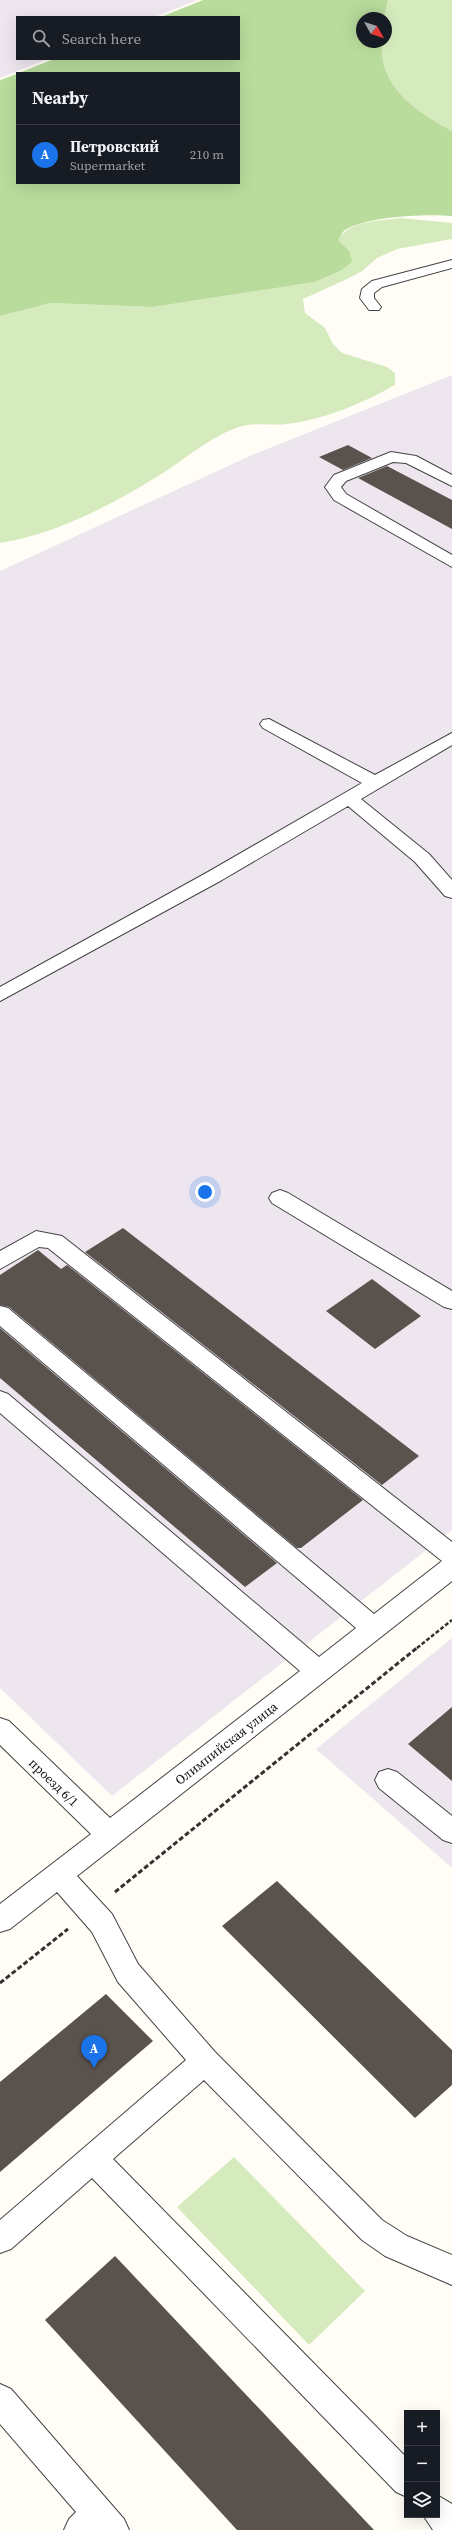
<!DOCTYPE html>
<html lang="en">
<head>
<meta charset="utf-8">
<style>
  body { margin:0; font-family:"Source Serif 4",serif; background:#20242c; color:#f1f3f6 }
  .controls { position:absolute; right:12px; bottom:12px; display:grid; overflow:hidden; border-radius:0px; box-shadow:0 4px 16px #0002 }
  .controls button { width:36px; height:36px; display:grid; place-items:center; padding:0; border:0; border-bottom:1px solid #363941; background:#171b24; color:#f1f3f6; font:20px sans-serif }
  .compass { position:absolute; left:356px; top:12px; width:36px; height:36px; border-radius:50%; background:#171b24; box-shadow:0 4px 16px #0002; rotate:129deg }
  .you { position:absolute; left:205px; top:1192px; width:14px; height:14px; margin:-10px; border:3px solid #fff; border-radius:50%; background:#1a73e8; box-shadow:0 0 0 6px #1a73e833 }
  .badge { display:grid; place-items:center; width:26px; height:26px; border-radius:50%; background:#1a73e8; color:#fff; font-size:13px; font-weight:700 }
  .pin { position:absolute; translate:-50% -33px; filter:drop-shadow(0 1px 2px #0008) }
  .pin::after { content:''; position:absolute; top:21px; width:14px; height:12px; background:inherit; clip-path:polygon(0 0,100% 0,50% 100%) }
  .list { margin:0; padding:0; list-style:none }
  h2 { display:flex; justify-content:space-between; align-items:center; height:52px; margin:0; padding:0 16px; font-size:17px }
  h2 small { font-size:13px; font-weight:400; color:#9ea1a6 }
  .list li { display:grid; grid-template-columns:26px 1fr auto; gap:12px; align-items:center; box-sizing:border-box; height:60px; padding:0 16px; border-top:1px solid #363941 }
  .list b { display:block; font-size:15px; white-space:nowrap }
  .list p { margin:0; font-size:13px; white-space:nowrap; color:#9ea1a6 }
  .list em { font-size:13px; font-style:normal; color:#9ea1a6 }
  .icon { flex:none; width:22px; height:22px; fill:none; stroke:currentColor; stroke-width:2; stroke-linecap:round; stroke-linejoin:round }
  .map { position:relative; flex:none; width:452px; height:2530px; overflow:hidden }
  .search { position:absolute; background:#171b24; box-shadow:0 4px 16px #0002; left:16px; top:16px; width:224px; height:44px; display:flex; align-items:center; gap:10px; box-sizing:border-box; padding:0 14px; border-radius:0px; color:#9ea1a6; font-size:15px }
  .panel { position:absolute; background:#171b24; box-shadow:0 4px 16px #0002; left:16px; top:72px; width:224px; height:112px; border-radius:0px }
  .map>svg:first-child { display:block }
  .industrial { fill:#eee6ef }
  .green { fill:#d5ebbd }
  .forest { fill:#b9dc9c }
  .building { fill:#5a524d }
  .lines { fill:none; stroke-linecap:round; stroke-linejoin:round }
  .minor-casing { stroke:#444; stroke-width:2 }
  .path-far1 { stroke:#333; stroke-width:2.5; stroke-dasharray:4 2; stroke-linecap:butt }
  .path { stroke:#333; stroke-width:3; stroke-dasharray:5 2.5; stroke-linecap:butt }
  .minor { fill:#fff; fill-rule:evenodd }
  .labels { text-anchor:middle; stroke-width:4; stroke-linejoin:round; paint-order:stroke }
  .street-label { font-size:13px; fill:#111; stroke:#fff }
</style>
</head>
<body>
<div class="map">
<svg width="452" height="2530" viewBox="0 0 452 2530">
  <rect width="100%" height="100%" fill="#fffdf5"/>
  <!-- industrial -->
  <path class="industrial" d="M0,0H198L154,17H17V59H47L0,78Z
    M452,375V1530L112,1796L0,1688V571L252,455Z
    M452,1638V1868L316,1749Z"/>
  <!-- green -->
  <path class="green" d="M388,0H452V131C417,112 378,87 382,42H386V18H384Z
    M401,218L452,223V239L397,249L377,258L362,271L347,279L303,299L305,313L325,328L333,344L342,353L387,367L395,373V385C361,404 326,419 287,424C273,426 255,422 242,426C210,436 186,459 158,476C110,506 56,534 0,543V316L51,303L153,307L315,282L340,271L349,251L337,240C351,220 379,221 401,218Z
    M234,2157L365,2291L309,2345L177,2207Z"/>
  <!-- forest -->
  <path class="forest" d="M203,0H388L384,18H362V42H382C378,87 417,112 452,131V216C423,214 370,216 345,230C342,232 340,237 338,240L349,251L352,262L340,271L315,282L153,307L51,303L0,316V80L17,74V183H239V73H19L54,59H239V17H161Z"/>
  <!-- building -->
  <path class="building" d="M348,445L372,458L343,470L319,457Z
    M387,466L452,500V529L358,478Z
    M123,1228L419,1456L382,1485L85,1252Z
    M38,1250L61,1269L67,1265L363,1500L301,1548H297L9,1307L0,1305V1275Z
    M372,1279L421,1316L375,1349L326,1311Z
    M0,1328L277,1563L245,1587L0,1378Z
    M452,1707V1781L408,1744Z
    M277,1881L452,2050V2085L415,2118L222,1926Z
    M106,1994L153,2041L0,2172V2082Z
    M115,2256L374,2530H237L45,2320Z"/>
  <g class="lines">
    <!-- minor casing -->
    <g class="minor-casing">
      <path id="minor" d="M452,260V268L382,287L374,293V298L381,307L379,310H369L360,298L362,289L372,281Z
        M391,452L416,456L452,475V486L406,463L393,462L346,481L341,487L346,494L452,555V567L334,500L325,487L334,475Z
        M269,719L375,775L452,733V745L361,799L429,854L452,880V898L445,896L415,862L348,806L222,880L0,1001V987L208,872L362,783L263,728L260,724L263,720Z
        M280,1190L288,1193L452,1291V1309L444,1307L272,1203L269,1198L272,1193Z
        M36,1231L62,1236L452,1542V1581L77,1876L112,1914L138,1964L215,2052L382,2220L407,2236L452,2255V2285L385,2256L362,2240L204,2080L113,2159L407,2458V2497L396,2492L92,2178L11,2249L0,2253V2220L186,2060L118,1982L92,1932L57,1892L10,1929L0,1932V1904L91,1834L0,1745V1718L9,1721L110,1818L300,1671L0,1413V1391L8,1394L319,1657L356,1628L0,1326V1306L8,1308L374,1614L442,1561L48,1248L39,1247L0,1269V1251Z
        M388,1769L397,1772L452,1816V1843L443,1840L379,1788L375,1780L379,1772Z
        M0,2384L11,2389L124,2519L129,2530H64L69,2519L76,2512L0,2424Z
        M437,2495L452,2504V2530H433L423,2515H437Z"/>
    </g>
    <!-- path-far1 -->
    <path class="path-far1" d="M417,1648L452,1620"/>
    <!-- path -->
    <path class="path" d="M115,1892L418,1647
      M0,1983L68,1929"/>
    <!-- minor -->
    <use href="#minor" class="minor"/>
  </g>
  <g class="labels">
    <!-- street labels -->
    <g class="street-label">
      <text transform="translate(226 1743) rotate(-38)" y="5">Олимпийская улица</text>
      <text transform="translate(54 1782) rotate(44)" y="5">проезд 6/1</text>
    </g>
  </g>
</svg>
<div class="controls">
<button>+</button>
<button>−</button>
<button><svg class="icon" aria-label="layers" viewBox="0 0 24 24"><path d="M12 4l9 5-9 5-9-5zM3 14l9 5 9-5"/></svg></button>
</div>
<svg class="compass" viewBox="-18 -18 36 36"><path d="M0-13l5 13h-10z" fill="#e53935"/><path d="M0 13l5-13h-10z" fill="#9ea1a6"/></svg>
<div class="you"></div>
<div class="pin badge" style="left:94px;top:2068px">A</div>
<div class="search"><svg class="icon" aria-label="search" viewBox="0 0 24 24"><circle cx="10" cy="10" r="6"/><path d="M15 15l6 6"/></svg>Search here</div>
<section class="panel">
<h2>Nearby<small></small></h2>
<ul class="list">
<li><span class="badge">A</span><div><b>Петровский</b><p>Supermarket</p></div><em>210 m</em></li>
</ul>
</section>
</div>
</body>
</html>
